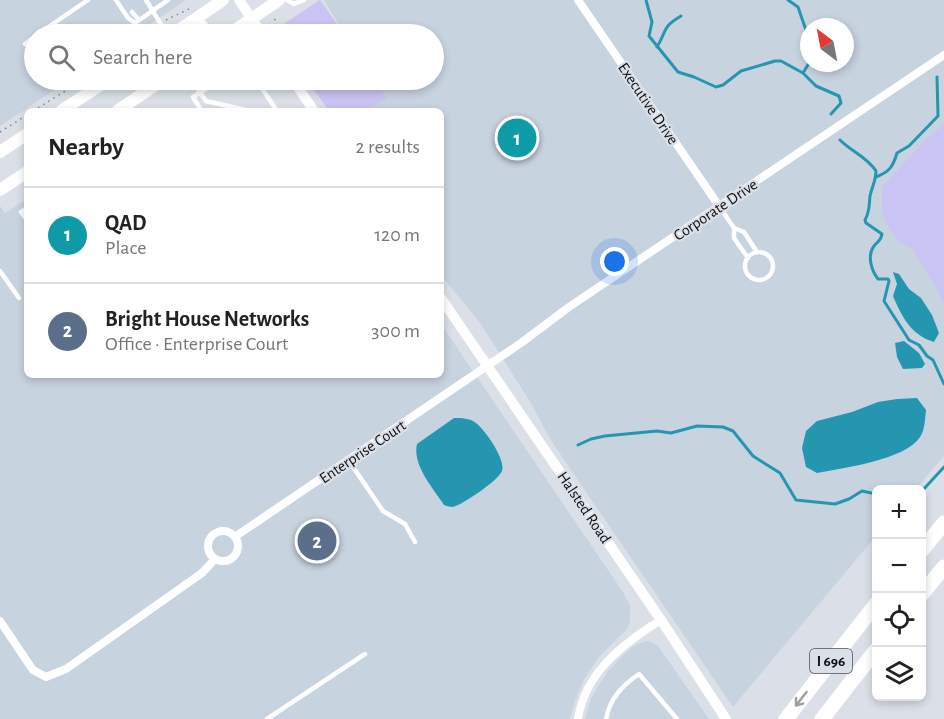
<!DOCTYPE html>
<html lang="en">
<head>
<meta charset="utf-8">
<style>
  body { margin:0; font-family:"Alegreya Sans",sans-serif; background:#f6f6f6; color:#222 }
  .controls { position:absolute; right:18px; bottom:18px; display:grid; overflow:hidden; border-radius:9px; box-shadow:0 3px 9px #0003 }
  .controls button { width:54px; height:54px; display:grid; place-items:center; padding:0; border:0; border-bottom:2px solid #e0e0e0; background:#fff; color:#222; font:30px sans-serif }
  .compass { position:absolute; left:800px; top:18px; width:54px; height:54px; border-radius:50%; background:#fff; box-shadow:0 3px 9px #0003; rotate:328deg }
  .you { position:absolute; left:615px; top:262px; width:21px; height:21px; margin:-15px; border:4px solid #fff; border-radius:50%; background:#1a73e8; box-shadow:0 0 0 9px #1a73e833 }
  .badge { display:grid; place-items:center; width:39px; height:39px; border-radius:50%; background:#0f766e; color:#fff; font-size:20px; font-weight:700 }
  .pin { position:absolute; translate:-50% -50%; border:3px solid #fff; box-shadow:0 2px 6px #0006 }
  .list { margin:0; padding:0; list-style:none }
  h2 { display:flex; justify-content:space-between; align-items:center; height:78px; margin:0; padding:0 24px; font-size:26px }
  h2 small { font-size:20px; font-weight:400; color:#767676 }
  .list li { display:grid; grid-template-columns:39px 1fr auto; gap:18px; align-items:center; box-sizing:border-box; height:96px; padding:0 24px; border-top:2px solid #e0e0e0 }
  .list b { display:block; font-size:22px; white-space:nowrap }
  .list p { margin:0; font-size:20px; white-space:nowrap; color:#767676 }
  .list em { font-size:20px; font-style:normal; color:#767676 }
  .icon { flex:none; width:33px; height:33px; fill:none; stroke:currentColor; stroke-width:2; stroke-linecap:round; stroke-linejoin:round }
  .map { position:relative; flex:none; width:944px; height:719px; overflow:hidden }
  .search { position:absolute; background:#fff; box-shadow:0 3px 9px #0003; left:24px; top:24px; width:420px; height:66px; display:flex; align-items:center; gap:15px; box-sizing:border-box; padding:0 21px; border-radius:33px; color:#767676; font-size:22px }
  .panel { position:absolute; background:#fff; box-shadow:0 3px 9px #0003; left:24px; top:108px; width:420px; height:270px; border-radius:9px }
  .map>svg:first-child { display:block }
  .built { fill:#c8d3e0; fill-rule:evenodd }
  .green { fill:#c9c4f3 }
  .water { fill:#2596b0 }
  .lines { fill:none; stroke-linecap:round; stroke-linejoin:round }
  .stream { stroke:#2596b0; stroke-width:3 }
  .path { stroke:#808489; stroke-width:1.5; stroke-dasharray:1.5 4.5; stroke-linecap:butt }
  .service { stroke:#fff; stroke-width:4.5 }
  .minor { stroke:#fff; stroke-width:8 }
  .tertiary { stroke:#fff; stroke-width:10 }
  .secondary { stroke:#fff; stroke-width:12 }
  .motorway { stroke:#fff; stroke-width:15 }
  .oneway { stroke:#9f9fa0 }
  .labels { text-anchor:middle; stroke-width:4.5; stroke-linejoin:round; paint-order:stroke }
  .shield { fill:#dbe0e8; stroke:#4c4e52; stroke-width:1.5 }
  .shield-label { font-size:15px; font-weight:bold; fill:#0e1012 }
  .street-label { font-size:16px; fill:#0e1012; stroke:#dbe0e8 }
</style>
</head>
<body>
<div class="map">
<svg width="944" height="719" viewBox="0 0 944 719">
  <rect width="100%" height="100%" fill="#dbe0e8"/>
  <!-- built -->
  <path class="built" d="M0,0H186L136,34H34V80H69L0,126Z
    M324,0H944V456L916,489L876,490V536L733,707L571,470L550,439L531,403L480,323L441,275V111H367L386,98L374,80H434V34H344ZM809,27H845V63H809Z
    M27,199V375H441V324L623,592L630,606V622L627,629L598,658L584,680L575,701L570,719H0V206L5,213Z
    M646,641L651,642L658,646L709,719H585L591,698L608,671L624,654L635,645Z"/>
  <!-- green -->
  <path class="green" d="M320,0L344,34H277L274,30Z
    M307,80H374L387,98L367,111H329Z
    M944,124V306L940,294L913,249L899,242L885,221L882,208V187L925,140Z"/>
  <!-- water -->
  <path class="water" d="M893,272L899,274L909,289L921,298L932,315L939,333L934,342C911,335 902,317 893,296L897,284Z
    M904,341L919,353L925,364L922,368L903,369L897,357L895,343Z
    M917,398L926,410C925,418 925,430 920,437C905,460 843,468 817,473L806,467L802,448L806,431L817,421L852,412L878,402L897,399Z
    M454,418C462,418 469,418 476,423C486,431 506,460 502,471C499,480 462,505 453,507C450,507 447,506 444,505C433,488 412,465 417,444Z"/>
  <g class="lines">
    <!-- stream -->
    <path class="stream" d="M646,0L652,22L649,36L678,72L694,77L716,87L723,85L741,71L775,61H781L803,73L816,86L839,96L841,103L831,114
      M788,0L798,7L809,39
      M657,47C668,29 661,28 681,16
      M803,73L809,63
      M840,140C852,152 867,157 876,171C876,180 872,187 870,196C869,205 870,211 865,220L866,223L882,234C881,241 878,241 874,246C867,255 871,270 878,279H888L889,281L884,301L909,340L919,345L927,356L933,360L944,384
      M876,177C889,172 893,167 897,153L909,146L938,116L937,77
      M578,445L591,439L605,436L657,431L671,433L697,426L723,427L733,431L753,456L780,473L796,500L835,504L849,499L862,491L876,494
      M922,491L944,467"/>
    <!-- path -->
    <path class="path" d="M166,20L189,9
      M271,29L277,24L273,16
      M140,34L154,25
      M33,111L83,80
      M0,132L27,115"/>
    <!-- service -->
    <path class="service" d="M116,0L128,18L135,23L168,0
      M146,0L167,34
      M287,0L294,4L304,0
      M132,12L139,20
      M38,34L88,0
      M25,44L34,37
      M191,80L206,101L250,111
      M250,80L257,81L277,111
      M201,110L193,97L220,80
      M719,206L734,228L744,232L757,252
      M27,208L21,212L27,220
      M734,228V238L748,258
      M745 266a14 14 0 1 1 28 0a14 14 0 1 1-28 0Z
      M0,271L19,298
      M349,461L383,511L405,524L415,542
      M267,719L365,654
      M606,719C610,698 623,685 639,674L677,719"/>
    <!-- minor -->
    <path class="minor" d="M578,0L719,206
      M208 546a15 15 0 1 1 30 0a15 15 0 1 1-30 0Z
      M236,536L521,343L569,307L944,55
      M0,621L33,670L46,677L66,669L202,573L215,559
      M578,719C585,672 624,643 661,620"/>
    <!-- tertiary -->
    <path class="tertiary" d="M239,0L262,34
      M293,80L314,111
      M441,298L661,620L726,719"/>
    <!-- secondary -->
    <path class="secondary" d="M194,20L202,26L206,34
      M173,34L223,0
      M229,34L279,0
      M61,111L108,80
      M117,111L163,80
      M0,152L27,134
      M0,190L27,172"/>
    <!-- motorway -->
    <path class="motorway" d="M922,550L944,523
      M922,594L944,567
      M786,719L876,604
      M822,719L876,650"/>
  </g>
  <!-- one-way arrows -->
  <defs><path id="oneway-shaft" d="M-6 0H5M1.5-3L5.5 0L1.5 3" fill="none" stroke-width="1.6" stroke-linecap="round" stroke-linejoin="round" transform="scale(1.5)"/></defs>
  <use class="oneway" href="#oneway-shaft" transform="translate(801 699) rotate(128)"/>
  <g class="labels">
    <!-- shield labels -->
    <rect class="shield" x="810" y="649" width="42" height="24" rx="4.5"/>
    <g class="shield-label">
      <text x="831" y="666">I 696</text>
    </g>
    <!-- street labels -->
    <g class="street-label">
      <text transform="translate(649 103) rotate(56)" y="6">Executive Drive</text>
      <text transform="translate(715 209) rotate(-34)" y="6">Corporate Drive</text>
      <text transform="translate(362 451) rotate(-34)" y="6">Enterprise Court</text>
      <text transform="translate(585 507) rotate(56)" y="6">Halsted Road</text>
    </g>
  </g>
</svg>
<div class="controls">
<button>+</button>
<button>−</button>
<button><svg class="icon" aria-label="locate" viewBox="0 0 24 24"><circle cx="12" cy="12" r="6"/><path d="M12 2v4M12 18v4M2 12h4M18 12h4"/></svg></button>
<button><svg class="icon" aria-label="layers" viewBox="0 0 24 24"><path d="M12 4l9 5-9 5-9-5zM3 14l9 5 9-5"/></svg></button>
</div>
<svg class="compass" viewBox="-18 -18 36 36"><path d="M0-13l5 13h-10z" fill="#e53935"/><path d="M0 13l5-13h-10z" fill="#767676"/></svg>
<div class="you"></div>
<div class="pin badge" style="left:517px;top:138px;background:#0f9aa8">1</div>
<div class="pin badge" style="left:317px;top:541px;background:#5c6f8a">2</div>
<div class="search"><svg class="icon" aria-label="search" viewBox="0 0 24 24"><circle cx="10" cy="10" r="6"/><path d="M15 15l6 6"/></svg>Search here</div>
<section class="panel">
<h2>Nearby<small>2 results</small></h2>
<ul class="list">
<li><span class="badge" style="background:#0f9aa8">1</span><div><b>QAD</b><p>Place</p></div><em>120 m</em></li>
<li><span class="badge" style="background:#5c6f8a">2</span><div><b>Bright House Networks</b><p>Office · Enterprise Court</p></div><em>300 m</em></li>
</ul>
</section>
</div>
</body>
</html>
